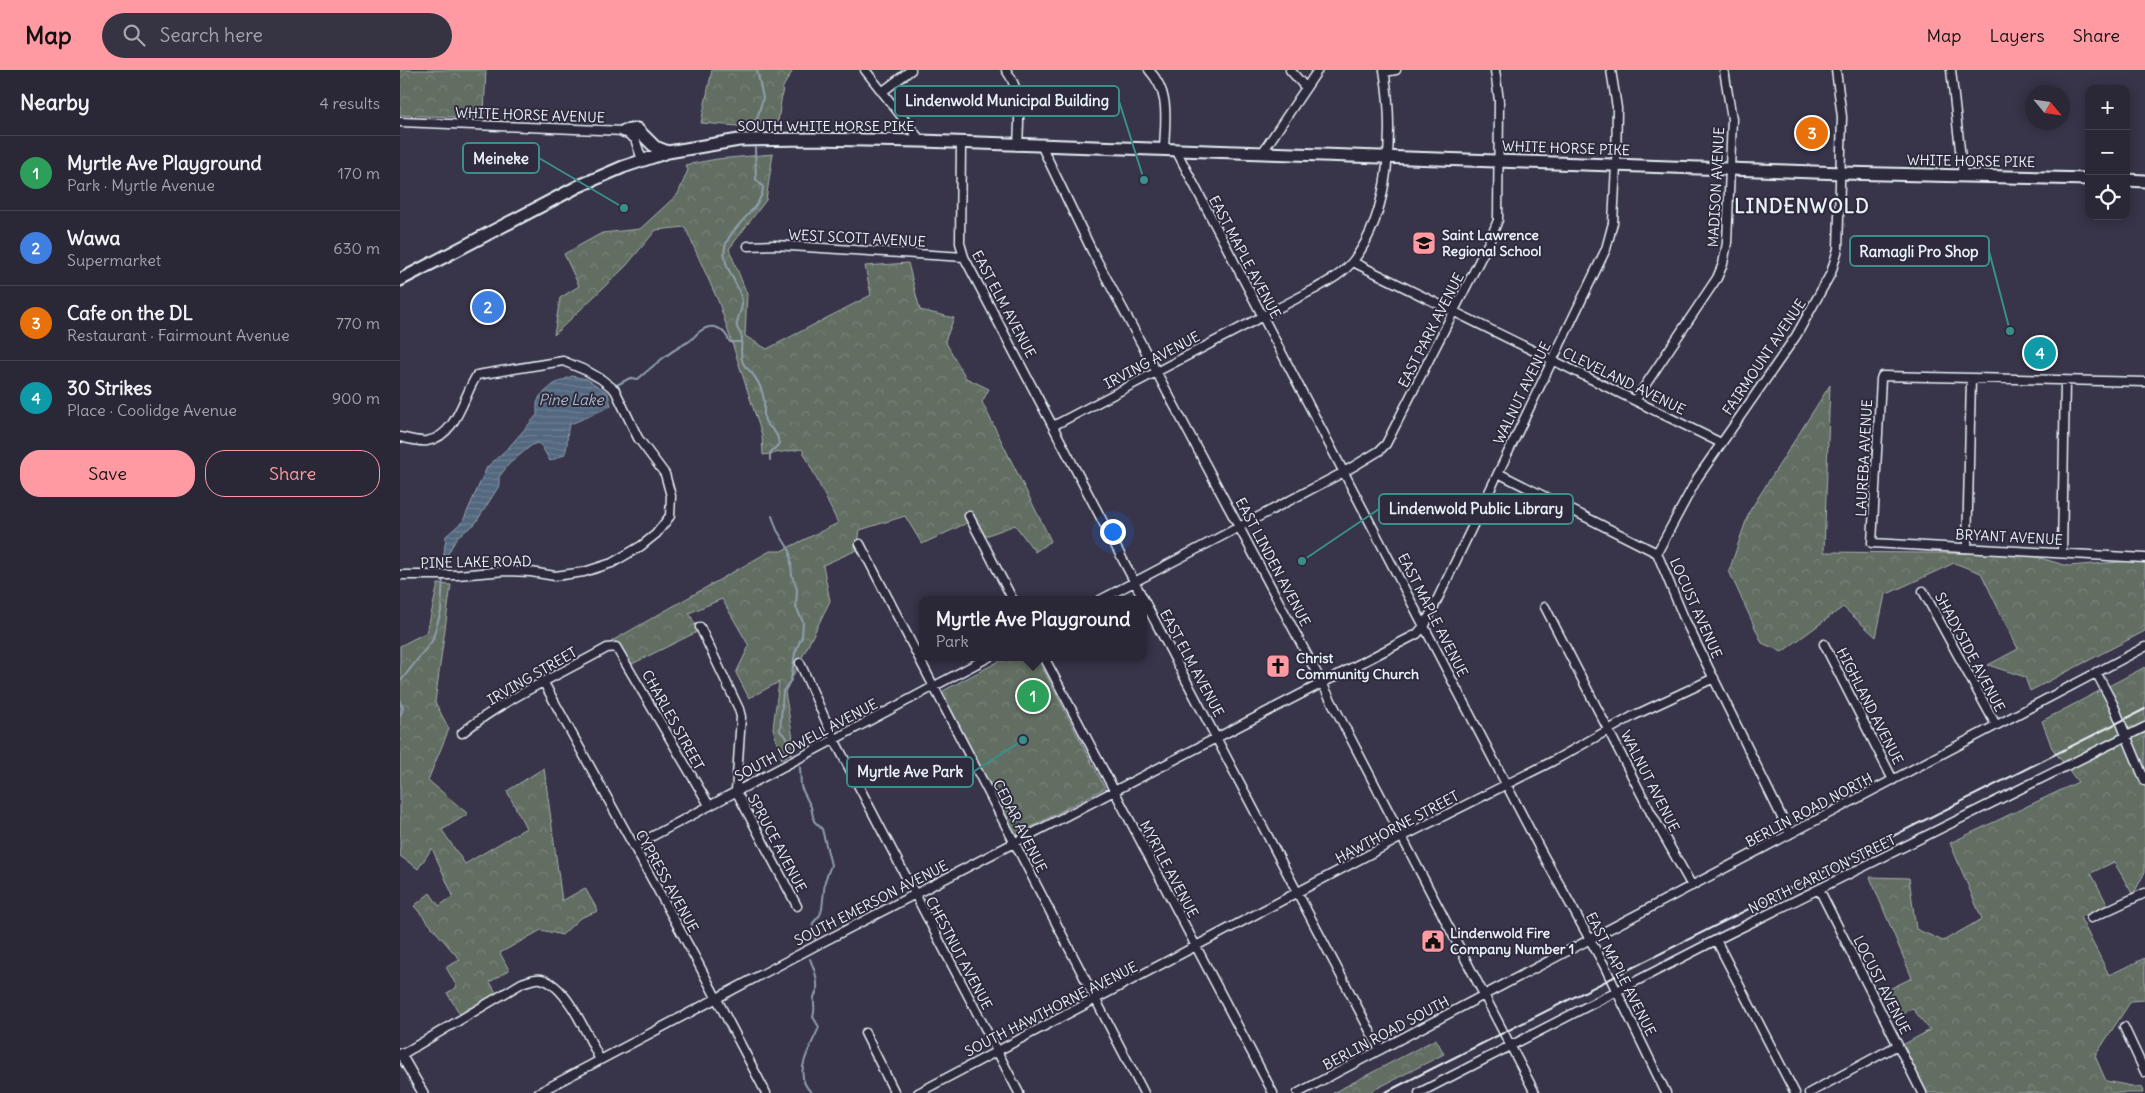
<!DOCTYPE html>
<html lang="en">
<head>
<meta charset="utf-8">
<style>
  body { margin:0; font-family:Delius,sans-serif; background:#363342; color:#f1f3f6 }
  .controls { position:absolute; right:15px; top:15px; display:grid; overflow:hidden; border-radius:10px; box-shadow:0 2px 12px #0003 }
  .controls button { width:45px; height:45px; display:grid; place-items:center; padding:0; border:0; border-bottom:1px solid #464452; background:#2a2737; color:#f1f3f6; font:25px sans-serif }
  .compass { position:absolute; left:1625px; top:15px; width:45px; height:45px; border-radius:50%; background:#2a2737; box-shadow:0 2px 12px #0003; rotate:119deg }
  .you { position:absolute; left:712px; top:461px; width:18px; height:18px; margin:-12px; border:4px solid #fff; border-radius:50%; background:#1a73e8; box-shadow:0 0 0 8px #1a73e833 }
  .badge { display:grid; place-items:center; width:32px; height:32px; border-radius:50%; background:#ff9aa2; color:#fff; font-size:16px; font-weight:700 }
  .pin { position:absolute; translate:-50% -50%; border:2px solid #fff; box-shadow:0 1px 5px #0006 }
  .popup { position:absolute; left:519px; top:526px; width:228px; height:65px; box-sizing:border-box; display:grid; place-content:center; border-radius:10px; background:#2a2737; filter:drop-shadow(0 1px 4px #0005); font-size:16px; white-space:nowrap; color:#a5a5ad }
  .popup b { font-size:19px; color:#f1f3f6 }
  .popup::after { content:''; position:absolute; left:50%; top:100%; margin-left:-10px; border:10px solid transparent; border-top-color:#2a2737 }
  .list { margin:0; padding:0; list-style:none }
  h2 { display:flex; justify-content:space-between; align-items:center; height:65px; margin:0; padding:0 20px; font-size:21px }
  h2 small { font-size:16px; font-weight:400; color:#a5a5ad }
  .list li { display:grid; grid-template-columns:32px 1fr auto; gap:15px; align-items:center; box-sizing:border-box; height:75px; padding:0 20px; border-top:1px solid #464452 }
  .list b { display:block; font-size:19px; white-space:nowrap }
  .list p { margin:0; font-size:16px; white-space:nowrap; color:#a5a5ad }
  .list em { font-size:16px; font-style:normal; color:#a5a5ad }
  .actions { display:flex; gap:10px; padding:15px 20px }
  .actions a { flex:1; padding:11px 0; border:1px solid #ff9aa2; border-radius:20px; text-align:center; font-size:18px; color:#ff9aa2 }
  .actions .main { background:#ff9aa2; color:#111 }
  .icon { flex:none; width:28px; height:28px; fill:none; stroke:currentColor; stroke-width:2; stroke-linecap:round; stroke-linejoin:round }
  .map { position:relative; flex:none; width:1745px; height:1023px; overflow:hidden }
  header { display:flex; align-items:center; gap:30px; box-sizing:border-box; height:70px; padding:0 25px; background:#ff9aa2; color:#111 }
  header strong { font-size:24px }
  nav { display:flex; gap:28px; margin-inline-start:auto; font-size:18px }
  .search { width:350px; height:45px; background:#363342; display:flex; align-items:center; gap:12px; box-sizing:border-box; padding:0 18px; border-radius:28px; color:#a5a5ad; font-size:19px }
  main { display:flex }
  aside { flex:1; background:#2a2737 }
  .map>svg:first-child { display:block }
  .forest { fill:url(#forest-crowns); stroke:#a5b0ad }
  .water { fill:url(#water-rules); stroke:#8f9faf }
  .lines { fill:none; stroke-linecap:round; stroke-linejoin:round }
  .stream { stroke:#8f9faf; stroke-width:2 }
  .minor-casing { stroke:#e8f1f8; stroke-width:11 }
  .major-casing { stroke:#e8f1f8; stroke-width:12 }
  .highway-casing { stroke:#e8f1f8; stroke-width:15 }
  .minor { stroke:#2f2a3d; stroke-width:8 }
  .major { stroke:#2f2a3d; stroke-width:9 }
  .highway { stroke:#2f2a3d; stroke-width:11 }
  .rail { stroke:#e8f1f8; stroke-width:2 }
  .labels { text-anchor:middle; stroke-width:4; stroke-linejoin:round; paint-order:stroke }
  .street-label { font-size:14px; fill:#e8f1f8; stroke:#2f2a3d }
  .poi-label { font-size:14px; font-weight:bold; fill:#e8f1f8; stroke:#2f2a3d; text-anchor:start }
  .water-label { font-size:15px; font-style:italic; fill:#acbac7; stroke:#2f2a3d }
  .district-label { font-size:19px; font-weight:bold; letter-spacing:1px; fill:#e8f1f8; stroke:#2f2a3d }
  .leader { fill:none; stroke:#3a8f8a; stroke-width:2 }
  .callout-dot { fill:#3a8f8a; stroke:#2f2a3d; stroke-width:2 }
  .callout { fill:#2f2a3d; stroke:#3a8f8a; stroke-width:2 }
  .callout-label { font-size:15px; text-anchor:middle; font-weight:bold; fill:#e8f1f8 }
</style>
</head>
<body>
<header>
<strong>Map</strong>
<div class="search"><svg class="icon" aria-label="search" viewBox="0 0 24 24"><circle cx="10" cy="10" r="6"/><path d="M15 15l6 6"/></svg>Search here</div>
<nav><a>Map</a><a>Layers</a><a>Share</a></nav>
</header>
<main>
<aside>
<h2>Nearby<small>4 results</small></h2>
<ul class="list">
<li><span class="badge" style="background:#2e9e5b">1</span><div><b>Myrtle Ave Playground</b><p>Park · Myrtle Avenue</p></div><em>170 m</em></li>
<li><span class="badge" style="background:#3f7fe0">2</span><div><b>Wawa</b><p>Supermarket</p></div><em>630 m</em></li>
<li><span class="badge" style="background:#e8710a">3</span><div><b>Cafe on the DL</b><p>Restaurant · Fairmount Avenue</p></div><em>770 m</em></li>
<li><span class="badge" style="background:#0f9aa8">4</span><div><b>30 Strikes</b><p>Place · Coolidge Avenue</p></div><em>900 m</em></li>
</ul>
<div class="actions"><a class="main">Save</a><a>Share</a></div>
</aside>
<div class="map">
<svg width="1745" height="1023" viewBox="0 0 1745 1023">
  <defs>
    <pattern id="forest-crowns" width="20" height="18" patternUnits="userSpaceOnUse" patternTransform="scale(1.25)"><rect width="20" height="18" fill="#626e62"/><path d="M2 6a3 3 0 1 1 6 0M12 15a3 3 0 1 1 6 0" fill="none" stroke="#788379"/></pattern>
    <pattern id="water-rules" width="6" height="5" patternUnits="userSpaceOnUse" patternTransform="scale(1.25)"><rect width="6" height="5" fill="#53687e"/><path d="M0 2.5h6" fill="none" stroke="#6c7e91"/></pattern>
  </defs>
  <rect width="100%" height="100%" fill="#383449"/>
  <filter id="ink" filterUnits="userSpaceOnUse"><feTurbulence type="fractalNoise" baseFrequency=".02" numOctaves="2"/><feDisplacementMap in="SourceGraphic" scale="10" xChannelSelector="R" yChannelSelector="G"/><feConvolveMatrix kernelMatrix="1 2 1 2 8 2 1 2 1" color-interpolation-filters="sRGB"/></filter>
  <g filter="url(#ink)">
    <!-- forest -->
    <path class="forest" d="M0,0H86L84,43L81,48L0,45Z
      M312,0H393L383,17L378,52L338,56L301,53Z
      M373,84L366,130L329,179L347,224L345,266L367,279L471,225L465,196L508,193L520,240L554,248L545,271L566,308L589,319L582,332L651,471L635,482L615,455L580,468L569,452L522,474L505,446L460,460L457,480L423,495L430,531L385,622L395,680L382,690L373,658L379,612L349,628L336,603L349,576L322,529L289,543L299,561L226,597L212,571L370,481H381L438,453L402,379L363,385L362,365L319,233L285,157L256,160L226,196L154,265L160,228L179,216L164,184L202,163L240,159L278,124L288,100L285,95L317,89Z
      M1430,315L1424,482L1626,484L1668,496L1745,490V561L1630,621L1625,607L1588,595L1618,579L1581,503L1554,493L1485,525L1476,567L1443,537L1382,582L1362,573L1329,501L1349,442Z
      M38,514L51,515L35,632L49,659L28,710L68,744L42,760L65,794L126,758L107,721L144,698L162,831L185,818L198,841L180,848L162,865L141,860L100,883L109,900L90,912L99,928L63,949L47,923L57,917L46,897L60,890L14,836L30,823L39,836L53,826L32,778L18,799L0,786V576L27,562Z
      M607,587H637L705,718L616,765L541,622Z
      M1745,597V802L1733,825L1714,792L1691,803L1708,836L1680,847L1709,905L1745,888V930L1731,931L1695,986L1706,1011L1742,1018L1743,1023H1523L1499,977L1530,960L1512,938L1497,949L1481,923L1512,908L1470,807L1509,808L1516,859L1543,871L1582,849L1550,773L1678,712L1652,678L1642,651Z
      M1036,969L1044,984L968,1023H933Z"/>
    <!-- water -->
    <path class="water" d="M172,306L187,309L208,323L211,336L169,355C166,365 169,377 164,385L150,391L141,375L137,373L132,375L109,394L99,407V416L75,454L58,466L47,485L45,500L42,501L46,466L63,451L87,397L109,377L137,345V333L140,326L154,314Z"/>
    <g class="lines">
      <!-- stream -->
      <path class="stream" d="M355,56L363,28L357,0
        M355,78L356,109L363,117C363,138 331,155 325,177C321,197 339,212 342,231C343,240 336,248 337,257C338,261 341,263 342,267C342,276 339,284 343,293C345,297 348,299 351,302C356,308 361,317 363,325C366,334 362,342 365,351C372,362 377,359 379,374L370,383V390
        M215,316L230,308L238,309C254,295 269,282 288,272C292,270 295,265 299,262C314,251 324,259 330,272H340
        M372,446L377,460L390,481L392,506L397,519L396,537L403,552L402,566L395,583L391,610L383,621L380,661L387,668L391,685
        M0,612L32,571L41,541L43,506
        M0,632L3,638L0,646
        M0,661V665
        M400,697L401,717L411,737L414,751L422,759L431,795L425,811L422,839L420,845L413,853L412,861L416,871
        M410,889C414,899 418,908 417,920C417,922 415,925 414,927C413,935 416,937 413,947L419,957C412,976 390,1004 412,1023"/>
      <!-- minor casing -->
      <g class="minor-casing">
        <path id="minor" d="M465,0L521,71
          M606,0C623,23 619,49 618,76
          M749,0C771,24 765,49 764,80
          M890,0L906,18
          M1551,0L1563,106
          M985,2L996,0
          M482,22L511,0
          M0,52L224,61L235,69L242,90
          M561,74L560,173L564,187L980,980
          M642,77L692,181L922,613L1135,1023
          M776,80L1142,783L1204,895L1266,1023
          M862,83L918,0
          M348,176L374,175L564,187
          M953,192L1321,373
          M1745,312L1482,306L1481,309L1472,473L1745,488
          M1236,329L1317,208L1323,194L1327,173L1332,49L1324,0
          M653,356L913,220C927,212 943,204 953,191C991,143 994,58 984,0
          M0,367C8,369 19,372 27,371C57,366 63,326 77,305L163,291L187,301L201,309L215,320L238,368L265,404L271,426L270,446L256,464L241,476L212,493L184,502L155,506L131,502L106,501L57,505H0
          M1098,403L1257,483L1284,548L1390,764
          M569,446L613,530
          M460,474L744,1023
          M1567,478L1571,309
          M1257,483L1298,407L1396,266L1431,203L1438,179L1442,47L1436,0
          M1662,483L1665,311
          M1523,521L1596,655
          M700,530L944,402L979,381L986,374L1090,170L1098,150L1099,31L1095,0
          M1145,537L1251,743L1292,816
          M300,557L339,639L341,647L336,721L397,836
          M1424,574L1493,710
          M644,587L873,1023
          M400,593L434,669L619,1023
          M1696,602L1713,634L1745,711
          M144,613L297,891L366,1023
          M62,663C105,628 159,605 207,578L216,577L309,735
          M234,776L589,587
          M1419,819L1522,1023
          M1691,848L1745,823
          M1316,870L1395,1023
          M1724,957L1745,1002
          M465,963L495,1023
          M1,985L122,913C128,911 135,908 141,909C167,914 189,969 200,990
          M138,1023L417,875L1017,564L1025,555L1206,179L1213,153L1216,95L1217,38L1211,0
          M518,1023L1002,767L1153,691L1235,645L1314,608
          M898,1023L1745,577
          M1019,1023L1316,870L1745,657
          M1409,1023L1498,975"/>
      </g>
      <!-- major casing -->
      <g class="major-casing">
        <path id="major" d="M0,983L23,1023"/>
      </g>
      <!-- highway casing -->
      <g class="highway-casing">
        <path id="highway" d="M224,61L237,59L255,77L268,82
          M1726,110L1745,111
          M0,210L179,116L223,97L268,82L339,70L411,69L521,71L1442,103L1689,109"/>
      </g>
      <!-- minor -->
      <use href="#minor" class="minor"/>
      <!-- major -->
      <use href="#major" class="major"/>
      <!-- highway -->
      <use href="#highway" class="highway"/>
      <!-- rail -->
      <path class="rail" d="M984,1023L1745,639"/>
    </g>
  </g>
  <!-- icons -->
  <defs>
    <g id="school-square" transform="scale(1.25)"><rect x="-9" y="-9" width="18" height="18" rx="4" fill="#ff9aa2" stroke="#2f2a3d"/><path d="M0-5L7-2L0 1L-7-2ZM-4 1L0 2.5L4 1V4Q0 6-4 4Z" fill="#111"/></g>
    <g id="church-square" transform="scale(1.25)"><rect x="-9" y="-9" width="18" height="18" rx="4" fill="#ff9aa2" stroke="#2f2a3d"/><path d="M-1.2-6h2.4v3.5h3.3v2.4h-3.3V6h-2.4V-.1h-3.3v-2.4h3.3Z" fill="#111"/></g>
    <g id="civic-square" transform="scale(1.25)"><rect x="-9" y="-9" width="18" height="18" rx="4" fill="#ff9aa2" stroke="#2f2a3d"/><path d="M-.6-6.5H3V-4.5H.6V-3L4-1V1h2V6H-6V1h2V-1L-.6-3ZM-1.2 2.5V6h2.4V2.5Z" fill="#111"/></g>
  </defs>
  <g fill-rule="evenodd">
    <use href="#school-square" x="1024" y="173"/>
    <use href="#church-square" x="878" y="596"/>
    <use href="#civic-square" x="1033" y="871"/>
  </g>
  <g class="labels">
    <!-- street labels -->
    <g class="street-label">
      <text transform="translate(130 45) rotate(2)" y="5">WHITE HORSE AVENUE</text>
      <text x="426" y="61">SOUTH WHITE HORSE PIKE</text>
      <text transform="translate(1166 78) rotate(2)" y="5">WHITE HORSE PIKE</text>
      <text transform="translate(1571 91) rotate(1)" y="5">WHITE HORSE PIKE</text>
      <text transform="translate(1316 117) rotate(-87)" y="5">MADISON AVENUE</text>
      <text transform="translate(457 168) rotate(3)" y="5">WEST SCOTT AVENUE</text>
      <text transform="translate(845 187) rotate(62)" y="5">EAST MAPLE AVENUE</text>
      <text transform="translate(604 234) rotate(62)" y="5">EAST ELM AVENUE</text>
      <text transform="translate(1031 260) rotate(-63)" y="5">EAST PARK AVENUE</text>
      <text transform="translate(1364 287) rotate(-56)" y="5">FAIRMOUNT AVENUE</text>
      <text transform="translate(752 290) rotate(-28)" y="5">IRVING AVENUE</text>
      <text transform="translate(1224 311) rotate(26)" y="5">CLEVELAND AVENUE</text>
      <text transform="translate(1122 323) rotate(-64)" y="5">WALNUT AVENUE</text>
      <text transform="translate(1464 388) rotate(-87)" y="5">LAUREBA AVENUE</text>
      <text transform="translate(1609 467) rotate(3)" y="5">BRYANT AVENUE</text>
      <text transform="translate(76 492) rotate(-1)" y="5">PINE LAKE ROAD</text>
      <text transform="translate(873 492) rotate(62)" y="5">EAST LINDEN AVENUE</text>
      <text transform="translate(1296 538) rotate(66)" y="5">LOCUST AVENUE</text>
      <text transform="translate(1033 545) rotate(63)" y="5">EAST MAPLE AVENUE</text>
      <text transform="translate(1570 582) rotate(62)" y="5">SHADYSIDE AVENUE</text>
      <text transform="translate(792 593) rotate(62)" y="5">EAST ELM AVENUE</text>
      <text transform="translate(132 606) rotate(-30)" y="5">IRVING STREET</text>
      <text transform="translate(1470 636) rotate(63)" y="5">HIGHLAND AVENUE</text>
      <text transform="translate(273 650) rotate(61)" y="5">CHARLES STREET</text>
      <text transform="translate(406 670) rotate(-28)" y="5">SOUTH LOWELL AVENUE</text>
      <text transform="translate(1250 711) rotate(63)" y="5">WALNUT AVENUE</text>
      <text transform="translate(1409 740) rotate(-28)" y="5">BERLIN ROAD NORTH</text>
      <text transform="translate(620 756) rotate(63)" y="5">CEDAR AVENUE</text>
      <text transform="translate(997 757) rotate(-28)" y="5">HAWTHORNE STREET</text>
      <text transform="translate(377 773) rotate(62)" y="5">SPRUCE AVENUE</text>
      <text transform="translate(769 799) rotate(62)" y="5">MYRTLE AVENUE</text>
      <text transform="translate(1422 804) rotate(-26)" y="5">NORTH CARLTON STREET</text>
      <text transform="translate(267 811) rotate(61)" y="5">CYPRESS AVENUE</text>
      <text transform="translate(471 833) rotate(-27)" y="5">SOUTH EMERSON AVENUE</text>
      <text transform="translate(559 883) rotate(62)" y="5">CHESTNUT AVENUE</text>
      <text transform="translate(1221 904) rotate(63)" y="5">EAST MAPLE AVENUE</text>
      <text transform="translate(1482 915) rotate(63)" y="5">LOCUST AVENUE</text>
      <text transform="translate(651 939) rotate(-27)" y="5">SOUTH HAWTHORNE AVENUE</text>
      <text transform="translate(986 963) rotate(-28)" y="5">BERLIN ROAD SOUTH</text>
    </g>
    <!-- poi labels -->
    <g class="poi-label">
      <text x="1042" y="170">Saint Lawrence<tspan x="1042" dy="16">Regional School</tspan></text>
      <text x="896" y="593">Christ<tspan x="896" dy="16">Community Church</tspan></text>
      <text x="1050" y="868">Lindenwold Fire<tspan x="1050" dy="16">Company Number 1</tspan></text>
    </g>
    <!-- water labels -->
    <g class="water-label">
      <text x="171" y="335">Pine Lake</text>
    </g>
    <!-- district labels -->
    <g class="district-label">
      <text x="1402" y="143">LINDENWOLD</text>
    </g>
  </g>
  <!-- callouts -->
  <path class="leader" d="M744 110L719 31M224 138L139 88M1610 261L1589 181M902 491L979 439M623 670L573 702"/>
  <g class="callout-dot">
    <circle cx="744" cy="110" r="5"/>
    <circle cx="224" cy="138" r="5"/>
    <circle cx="1610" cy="261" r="5"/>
    <circle cx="902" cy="491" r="5"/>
    <circle cx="623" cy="670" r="5"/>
  </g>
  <g class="callout">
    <rect x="495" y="16" width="224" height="30" rx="5"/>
    <rect x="63" y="73" width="76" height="30" rx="5"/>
    <rect x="1450" y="166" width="139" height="30" rx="5"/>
    <rect x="979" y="424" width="194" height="30" rx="5"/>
    <rect x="447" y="687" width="126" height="30" rx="5"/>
  </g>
  <g class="callout-label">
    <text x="607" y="36">Lindenwold Municipal Building</text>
    <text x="101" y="94">Meineke</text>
    <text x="1519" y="187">Ramagli Pro Shop</text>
    <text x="1076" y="444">Lindenwold Public Library</text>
    <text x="510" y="707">Myrtle Ave Park</text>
  </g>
</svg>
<div class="controls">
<button>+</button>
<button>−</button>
<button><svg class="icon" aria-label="locate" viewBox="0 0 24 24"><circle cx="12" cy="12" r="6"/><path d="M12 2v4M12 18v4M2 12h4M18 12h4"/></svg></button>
</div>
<svg class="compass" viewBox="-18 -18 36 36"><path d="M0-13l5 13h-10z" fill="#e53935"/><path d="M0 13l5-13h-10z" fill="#a5a5ad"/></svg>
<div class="you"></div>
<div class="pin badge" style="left:633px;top:626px;background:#2e9e5b">1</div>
<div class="popup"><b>Myrtle Ave Playground</b>Park</div>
<div class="pin badge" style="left:88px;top:237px;background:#3f7fe0">2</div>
<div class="pin badge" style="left:1412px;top:63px;background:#e8710a">3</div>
<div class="pin badge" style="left:1640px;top:283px;background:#0f9aa8">4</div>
</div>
</main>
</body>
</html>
